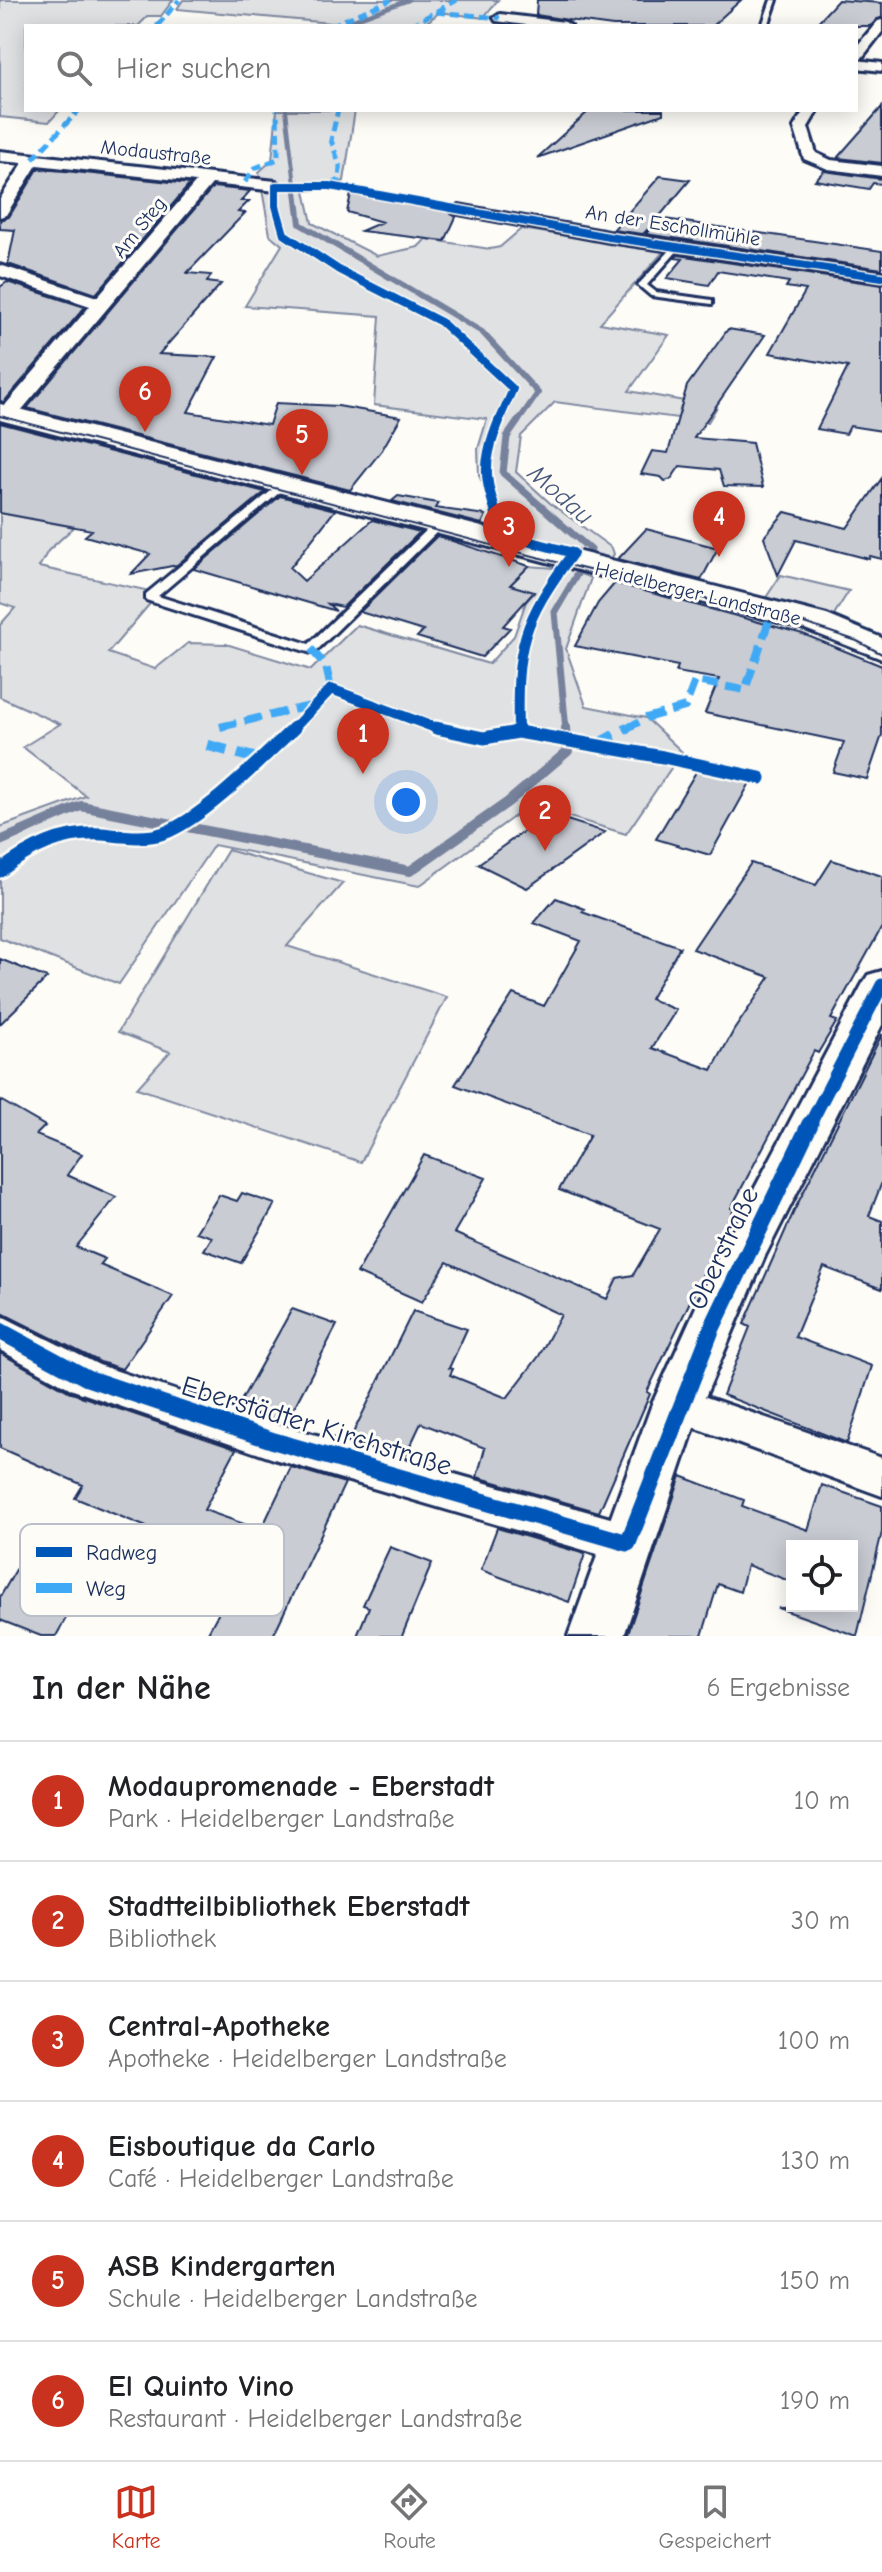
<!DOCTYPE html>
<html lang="de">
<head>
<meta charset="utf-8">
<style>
  body { margin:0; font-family:"Comic Neue",sans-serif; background:#f6f6f6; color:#202124 }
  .controls { position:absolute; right:24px; bottom:24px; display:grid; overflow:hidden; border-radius:0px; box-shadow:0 4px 20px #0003 }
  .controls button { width:72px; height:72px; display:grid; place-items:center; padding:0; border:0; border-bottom:2px solid #e0e0e0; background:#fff; color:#202124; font:40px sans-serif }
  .you { position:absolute; left:406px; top:802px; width:28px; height:28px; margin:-20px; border:6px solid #fff; border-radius:50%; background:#1a73e8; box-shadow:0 0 0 12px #1a73e833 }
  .badge { display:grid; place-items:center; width:52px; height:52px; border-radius:50%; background:#c8321e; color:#fff; font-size:26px; font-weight:700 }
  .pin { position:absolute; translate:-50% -66px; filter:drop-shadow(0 2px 4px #0008) }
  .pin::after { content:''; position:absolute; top:42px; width:28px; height:24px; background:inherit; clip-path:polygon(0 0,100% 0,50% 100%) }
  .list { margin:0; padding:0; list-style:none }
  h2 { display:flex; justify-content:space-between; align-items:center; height:104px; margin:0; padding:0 32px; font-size:34px }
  h2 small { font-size:26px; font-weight:400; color:#757577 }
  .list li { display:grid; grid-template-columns:52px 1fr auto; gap:24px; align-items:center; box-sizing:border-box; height:120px; padding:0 32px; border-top:2px solid #e0e0e0 }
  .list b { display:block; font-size:30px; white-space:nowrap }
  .list p { margin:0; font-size:26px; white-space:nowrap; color:#757577 }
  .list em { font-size:26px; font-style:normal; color:#757577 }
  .icon { flex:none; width:44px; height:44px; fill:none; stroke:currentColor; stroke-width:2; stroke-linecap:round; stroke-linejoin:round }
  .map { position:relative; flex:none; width:882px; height:1636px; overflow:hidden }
  .search { position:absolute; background:#fff; box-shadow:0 4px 20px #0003; left:24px; right:24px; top:24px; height:88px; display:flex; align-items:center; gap:20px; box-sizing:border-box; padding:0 28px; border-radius:0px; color:#757577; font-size:30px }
  .sheet { height:824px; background:#fff }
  nav { display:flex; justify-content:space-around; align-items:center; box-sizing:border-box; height:112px; border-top:2px solid #e0e0e0; background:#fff; font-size:22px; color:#757577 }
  nav a { display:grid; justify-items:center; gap:4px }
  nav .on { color:#c8321e }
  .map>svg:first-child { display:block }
  .green { fill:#e0e1e3; stroke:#7e88a0; stroke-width:2 }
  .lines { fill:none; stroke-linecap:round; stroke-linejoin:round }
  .stream-far3 { stroke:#76819c; stroke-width:4 }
  .stream-far2 { stroke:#76819c; stroke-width:6 }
  .stream-far1 { stroke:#76819c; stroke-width:7 }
  .stream { stroke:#76819c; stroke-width:10 }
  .building { fill:#c9ccd3; stroke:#1b2f5e; stroke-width:2 }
  .service-casing { stroke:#1b2f5e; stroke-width:6 }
  .minor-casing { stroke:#1b2f5e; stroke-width:6 }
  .tertiary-casing { stroke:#1b2f5e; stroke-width:6 }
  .service { fill:#fdfcf7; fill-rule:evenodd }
  .minor { fill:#fdfcf7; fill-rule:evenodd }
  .tertiary { fill:#fdfcf7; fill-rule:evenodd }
  .tram { stroke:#1b2f5e; stroke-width:2 }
  .quiet-far3 { stroke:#3fa9f5; stroke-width:5; stroke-dasharray:10 5; stroke-linecap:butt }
  .quiet-far2 { stroke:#3fa9f5; stroke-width:6; stroke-dasharray:13 6; stroke-linecap:butt }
  .quiet-far1 { stroke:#3fa9f5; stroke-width:8; stroke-dasharray:17 8; stroke-linecap:butt }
  .quiet { stroke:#3fa9f5; stroke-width:11; stroke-dasharray:21 11; stroke-linecap:butt }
  .cycleway-far3-casing { stroke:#fdfcf7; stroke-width:11 }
  .cycleway-far2-casing { stroke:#fdfcf7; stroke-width:14 }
  .cycleway-far1-casing { stroke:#fdfcf7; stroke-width:18 }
  .cycleway-casing { stroke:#fdfcf7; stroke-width:22 }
  .cycleway-far3 { stroke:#0057b8; stroke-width:8 }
  .cycleway-far2 { stroke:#0057b8; stroke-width:10 }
  .cycleway-far1 { stroke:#0057b8; stroke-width:13 }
  .cycleway { stroke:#0057b8; stroke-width:17 }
  .labels { text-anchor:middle; stroke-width:6; stroke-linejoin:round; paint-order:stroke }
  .far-street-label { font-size:20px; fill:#1b2f5e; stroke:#fdfcf7 }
  .water-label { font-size:26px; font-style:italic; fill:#49587d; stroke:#fdfcf7 }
  .near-street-label { font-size:28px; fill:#1b2f5e; stroke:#fdfcf7 }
  .key { fill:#fdfcf7; stroke:#b9bec9; stroke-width:2 }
  .key-label { font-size:22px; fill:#1b2f5e }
</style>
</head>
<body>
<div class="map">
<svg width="882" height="1636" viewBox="0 0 882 1636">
  <rect width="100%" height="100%" fill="#fdfcf7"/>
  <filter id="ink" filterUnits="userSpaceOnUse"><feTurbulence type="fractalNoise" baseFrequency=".0125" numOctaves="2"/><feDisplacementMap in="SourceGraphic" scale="16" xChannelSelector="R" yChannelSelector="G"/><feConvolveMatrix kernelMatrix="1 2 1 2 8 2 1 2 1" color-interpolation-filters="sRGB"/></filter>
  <g filter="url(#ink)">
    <!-- green -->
    <path class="green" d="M0,0H173L161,16H148L138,26H26V110H60L49,122L0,117Z
      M183,0H498L483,18L440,12L422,26H329L330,23L177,9Z
      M277,110H355L344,181L329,189L305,191L312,223L377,256L418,247L426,239L490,249L500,247L521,229L665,250L600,323L669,335L629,391L717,407L708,422L555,402L521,436L516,472L550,503L612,548L614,554L610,560L571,549L567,553L490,533L497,523L479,475L478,449L487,419L374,405L380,316L245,306L282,245L270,235L259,172L272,160Z
      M0,513L74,527L48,551L39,567L159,593L108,653L155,669L188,643L226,644L311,670L357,625L489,664L514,636L526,602L534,593L510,585L529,566L568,569L591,578L566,649L586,706L646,718L682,752L626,834L530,805L419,886L214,845L119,984L0,938V827L86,796L23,747L60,724L0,697V625L15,608L0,603Z
      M781,575L849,591L833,616L765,599Z
      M228,850L343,883L287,946L447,997L361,1162L137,1088L170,1052L118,1032Z"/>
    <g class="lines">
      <!-- stream-far3 -->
      <path class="stream-far3" d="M347,26L353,20L409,0
        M286,110L295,185"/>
      <!-- stream-far2 -->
      <path class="stream-far2" d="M295,183L300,224L482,332L538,393L517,423"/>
      <!-- stream-far1 -->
      <path class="stream-far1" d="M518,421L507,437L503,473L591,550L555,612L566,730"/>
      <!-- stream -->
      <path class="stream" d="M0,841L81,806L410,871L508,802L568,751L566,728"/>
    </g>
    <!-- building -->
    <path class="building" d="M537,0H741L712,26H613L568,20L536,15Z
      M838,0L882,3V17L870,26H814Z
      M882,107V163L838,158V157Z
      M590,110H663V114L537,158Z
      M38,169L65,171L190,184L96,294L8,264L15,230L0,229V220L9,217Z
      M824,171L882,179V184L873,183L869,189L815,180Z
      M660,176L690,180L658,218L882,251V269L646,234L654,223L643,234L613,230Z
      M213,187L250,191L241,201H249L238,212L245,213L187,273L211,275L207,282L221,284L159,354L217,357L188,412L269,425L276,403L338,406L401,417L382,450L350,490L27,408Z
      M351,194L448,211L456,217L445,241L361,231L382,222L347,212Z
      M678,255L882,285V431L850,426L846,434L817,429L848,367L770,353L806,290L786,287L789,282L718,271L709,285L667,278L683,259L675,258Z
      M7,282L85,307L4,402L0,401V287Z
      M728,329L765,335L694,438L752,443L763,487L724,486L719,470L680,466L671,479L665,481L661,477L641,474L652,451L668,453L687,386Z
      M0,423L265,492L177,565L131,574L150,554L85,536L92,530L0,513Z
      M882,478V559L870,556L869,559L796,540L778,575L764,537L785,512L847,528Z
      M280,496L335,510L290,568L304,581L372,520L420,532L343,607L328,604L336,611L194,569Z
      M398,496L438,503L435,508L486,515L482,524L392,501Z
      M646,529L718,548L701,580L618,559Z
      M437,536L529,566L510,585L534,592L503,626L510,628L482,657L417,637L423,631L360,612Z
      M615,583L803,634L882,666V735L867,779L833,772L844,742L705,713L719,679L676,672L678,666L575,646L598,603Z
      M699,767L751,781L710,855L656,839Z
      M548,814L605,832L527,888L478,864Z
      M832,860L882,876V927L831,1019L837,1021L818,1053L814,1051L731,1208L734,1209L647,1392L650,1394L599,1512L477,1477L485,1448L421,1423L405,1457L349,1441L413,1311L467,1329L449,1368L453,1369L450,1375L507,1398L539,1356L561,1315L447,1262L422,1302L357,1273L424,1155L486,1178L454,1233L607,1299L617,1278L633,1275L660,1229L559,1190L590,1135L455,1085L513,994L544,1006L581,941L534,923L556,898L585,909L582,912L680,947L650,999L676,1010L652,1048L712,1070L734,1030L770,977L693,949L751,863L816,885Z
      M0,959L47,978L0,1024Z
      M882,1034V1182L869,1216L882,1221V1289L824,1267L795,1337L872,1366L847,1443L723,1395L750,1327L744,1324L794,1211Z
      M0,1100L45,1126L36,1135L82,1154L67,1175L116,1197L76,1247L105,1259L100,1265L173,1296L122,1369L100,1362L0,1312Z
      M242,1193L275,1204L241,1263L204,1250L212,1237L196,1232L219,1195L237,1201Z
      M292,1309L337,1325L286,1423L237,1408Z
      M0,1353L72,1393L236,1449L204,1510L261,1530L291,1467L345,1483L273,1636H206L220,1610L129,1576L154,1530L75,1498L83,1485L0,1448Z
      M681,1476L744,1500L742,1506L808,1530L822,1485L882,1506V1532L857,1636L778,1608L852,1606V1546H792V1582L747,1565L740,1592L718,1584L702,1636H627Z
      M497,1528L585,1554L569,1602L481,1570Z
      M31,1544L94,1568L56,1636H41L0,1620V1597Z
      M390,1547L432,1563L402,1636H357L369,1607L363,1605Z"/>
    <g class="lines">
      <!-- service casing -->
      <g class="service-casing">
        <path id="service" d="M771,0H777L768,26H762Z
          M677,243L680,244V248L647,285L656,292L712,300V304L651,296L638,285Z
          M282,482L287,485L286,487L158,596L309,644L433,524H441L443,526L315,652L311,653L146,600V594Z"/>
      </g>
      <!-- minor casing -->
      <g class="minor-casing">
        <path id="minor" d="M500,14L565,22L571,26H534L496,21L494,18Z
          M882,20V32L861,59L856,60L882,63V71L856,68V47L878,21Z
          M804,110H818L808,127L816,153L831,160L882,166V176L828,169L804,159L794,127Z
          M0,151L276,181L284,186L276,191L212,184L15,418L0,417L1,410L90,306L0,276V265L97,297L196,182L37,165L6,215L0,217V199L23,163L0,161Z
          M459,205L609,232L882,272V282L609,242L453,213L451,210Z
          M0,1315L99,1365L274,1423L628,1523L643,1529L649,1543L643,1557L628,1563L274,1459L73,1390L0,1350Z
          M677,1387L882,1458V1496L663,1416L657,1404L663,1392Z"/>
      </g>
      <!-- tertiary casing -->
      <g class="tertiary-casing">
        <path id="tertiary" d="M0,404L827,615L882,638V659L805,629L0,420Z
          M882,971V1025L765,1256L702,1404L624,1636H568L652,1404L719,1256L862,985L868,975Z"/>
      </g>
      <!-- service -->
      <use href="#service" class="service"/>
      <!-- minor -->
      <use href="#minor" class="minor"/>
      <!-- tertiary -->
      <use href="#tertiary" class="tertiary"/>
      <!-- tram -->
      <path class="tram" d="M0,416L564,564L804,623L857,641L882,654"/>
      <!-- quiet-far3 -->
      <path class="quiet-far3" d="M436,12L500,18
        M157,26L179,0
        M330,26L391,0
        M410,26L457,0
        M33,159L79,110
        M245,182L255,168L278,159L277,110
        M331,185L339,180L340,166L331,140L338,110"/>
      <!-- quiet-far2 -->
      <path class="quiet-far2" d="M330,186L334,183"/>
      <!-- quiet-far1 -->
      <path class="quiet-far1" d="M311,649L326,666L331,689
        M220,727L314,705
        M624,730L646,718L685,707L695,681L745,690L772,612"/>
      <!-- quiet -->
      <path class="quiet" d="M207,745L259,759
        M596,745L628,728"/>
      <!-- cycleway-far3 casing -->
      <g class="cycleway-far3-casing">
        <path id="cycleway-far3" d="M498,423L513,389L441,322L339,270L284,234L276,206V186H330L609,237L882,277"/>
      </g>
      <!-- cycleway-far2 casing -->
      <g class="cycleway-far2-casing">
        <path id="cycleway-far2" d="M499,421C491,441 484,462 488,483C491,502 499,513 497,533L573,553C522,622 516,645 518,730
          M292,730L331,689L441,730"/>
      </g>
      <!-- cycleway-far1 casing -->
      <g class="cycleway-far1-casing">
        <path id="cycleway-far1" d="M436,728L484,738L518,732L663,757L760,778
          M518,728V732
          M0,871C31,847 62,832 102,834C122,836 145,840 164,833C204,818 262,758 294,728
          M809,1126L882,985"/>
      </g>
      <!-- cycleway casing -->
      <g class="cycleway-casing">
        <path id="cycleway" d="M0,1331L87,1378L274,1441L628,1543L712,1328L810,1124"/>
      </g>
      <!-- cycleway-far3 -->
      <use href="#cycleway-far3" class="cycleway-far3"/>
      <!-- cycleway-far2 -->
      <use href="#cycleway-far2" class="cycleway-far2"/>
      <!-- cycleway-far1 -->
      <use href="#cycleway-far1" class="cycleway-far1"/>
      <!-- cycleway -->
      <use href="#cycleway" class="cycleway"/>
    </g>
  </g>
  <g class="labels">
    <!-- far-street labels -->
    <g class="far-street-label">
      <text transform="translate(156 152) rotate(6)" y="7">Modaustraße</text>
      <text transform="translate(673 225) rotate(9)" y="7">An der Eschollmühle</text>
      <text transform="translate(139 227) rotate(-51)" y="7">Am Steg</text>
      <text transform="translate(698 593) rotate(14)" y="7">Heidelberger Landstraße</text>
    </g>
    <!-- water labels -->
    <g class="water-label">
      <text transform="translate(561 494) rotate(41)" y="9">Modau</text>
    </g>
    <!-- near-street labels -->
    <g class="near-street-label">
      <text transform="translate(722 1248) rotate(-65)" y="10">Oberstraße</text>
      <text transform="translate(317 1425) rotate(17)" y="10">Eberstädter Kirchstraße</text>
    </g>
  </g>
  <!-- legend -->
  <rect x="20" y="1524" width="264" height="92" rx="12" class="key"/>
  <rect x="36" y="1547" width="36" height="10" fill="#0057b8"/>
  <rect x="36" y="1583" width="36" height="10" fill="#3fa9f5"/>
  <g class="key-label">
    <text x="86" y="1560">Radweg</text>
    <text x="86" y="1596">Weg</text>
  </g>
</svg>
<div class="controls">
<button><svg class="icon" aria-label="locate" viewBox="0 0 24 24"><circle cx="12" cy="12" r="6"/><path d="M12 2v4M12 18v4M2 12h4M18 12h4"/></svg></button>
</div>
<div class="you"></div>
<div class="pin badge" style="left:363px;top:774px">1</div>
<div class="pin badge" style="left:545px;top:851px">2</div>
<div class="pin badge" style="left:509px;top:567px">3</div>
<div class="pin badge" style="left:719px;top:557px">4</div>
<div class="pin badge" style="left:302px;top:475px">5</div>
<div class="pin badge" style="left:145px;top:432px">6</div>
<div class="search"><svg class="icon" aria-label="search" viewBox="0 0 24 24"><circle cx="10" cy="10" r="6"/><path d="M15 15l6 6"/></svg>Hier suchen</div>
</div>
<section class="sheet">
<h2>In der Nähe<small>6 Ergebnisse</small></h2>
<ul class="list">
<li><span class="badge">1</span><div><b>Modaupromenade - Eberstadt</b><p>Park · Heidelberger Landstraße</p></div><em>10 m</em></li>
<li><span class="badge">2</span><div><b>Stadtteilbibliothek Eberstadt</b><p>Bibliothek</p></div><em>30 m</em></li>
<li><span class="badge">3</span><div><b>Central-Apotheke</b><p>Apotheke · Heidelberger Landstraße</p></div><em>100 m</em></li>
<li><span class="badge">4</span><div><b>Eisboutique da Carlo</b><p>Café · Heidelberger Landstraße</p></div><em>130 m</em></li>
<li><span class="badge">5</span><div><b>ASB Kindergarten</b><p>Schule · Heidelberger Landstraße</p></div><em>150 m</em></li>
<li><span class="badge">6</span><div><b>El Quinto Vino</b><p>Restaurant · Heidelberger Landstraße</p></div><em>190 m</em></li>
</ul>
</section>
<nav>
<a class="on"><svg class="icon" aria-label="map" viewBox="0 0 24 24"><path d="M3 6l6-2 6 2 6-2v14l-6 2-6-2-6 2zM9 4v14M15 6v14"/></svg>Karte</a>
<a><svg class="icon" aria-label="directions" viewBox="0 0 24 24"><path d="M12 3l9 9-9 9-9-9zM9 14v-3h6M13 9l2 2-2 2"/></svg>Route</a>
<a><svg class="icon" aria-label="saved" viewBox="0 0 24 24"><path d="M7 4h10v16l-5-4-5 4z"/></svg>Gespeichert</a>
</nav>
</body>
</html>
